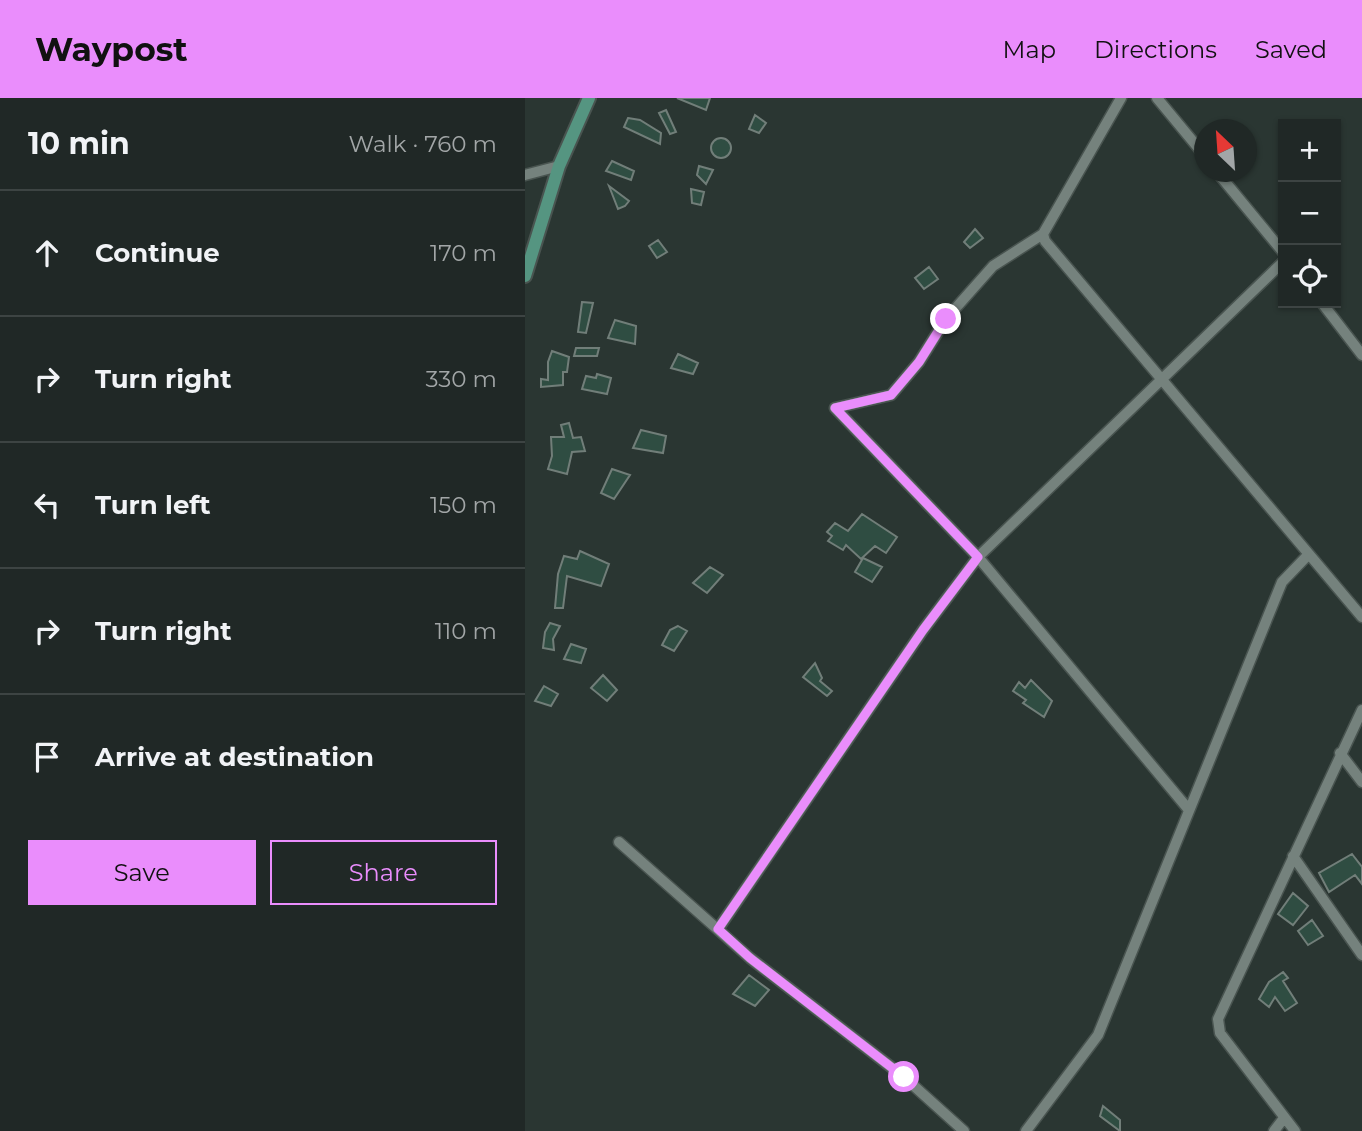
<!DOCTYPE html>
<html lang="en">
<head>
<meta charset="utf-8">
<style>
  body { margin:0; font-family:Montserrat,sans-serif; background:#28302e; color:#f1f3f6 }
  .controls { position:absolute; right:21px; top:21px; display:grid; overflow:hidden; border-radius:0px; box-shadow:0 2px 5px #0004 }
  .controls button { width:63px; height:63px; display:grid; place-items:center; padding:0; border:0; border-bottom:2px solid #3d4443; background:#202826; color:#f1f3f6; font:35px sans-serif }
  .compass { position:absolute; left:669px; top:21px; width:63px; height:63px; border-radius:50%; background:#202826; box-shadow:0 2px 5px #0004; rotate:335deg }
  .stop { position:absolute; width:21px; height:21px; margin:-16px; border:5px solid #ea8dfc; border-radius:50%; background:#fff }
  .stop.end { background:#ea8dfc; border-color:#fff; box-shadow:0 2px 7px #0008 }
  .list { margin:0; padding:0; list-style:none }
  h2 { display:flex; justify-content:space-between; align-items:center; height:91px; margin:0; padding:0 28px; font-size:30px }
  h2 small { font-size:23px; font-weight:400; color:#a2a6a7 }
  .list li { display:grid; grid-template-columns:46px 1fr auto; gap:21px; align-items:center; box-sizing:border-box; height:126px; padding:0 28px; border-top:2px solid #3d4443 }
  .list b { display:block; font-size:26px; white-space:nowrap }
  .list em { font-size:23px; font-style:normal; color:#a2a6a7 }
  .actions { display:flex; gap:14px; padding:21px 28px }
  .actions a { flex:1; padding:16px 0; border:2px solid #ea8dfc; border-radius:0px; text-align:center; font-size:24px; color:#ea8dfc }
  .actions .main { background:#ea8dfc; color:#111 }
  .icon { flex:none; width:38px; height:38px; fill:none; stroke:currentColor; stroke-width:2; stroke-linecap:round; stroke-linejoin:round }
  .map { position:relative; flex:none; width:837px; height:1033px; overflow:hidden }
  header { display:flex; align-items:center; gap:42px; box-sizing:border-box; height:98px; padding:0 35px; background:#ea8dfc; color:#111 }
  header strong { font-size:33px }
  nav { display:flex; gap:38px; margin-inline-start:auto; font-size:24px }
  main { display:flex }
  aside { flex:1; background:#202826 }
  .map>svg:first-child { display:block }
  .building { fill:#2f4d42; stroke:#717e79; stroke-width:2 }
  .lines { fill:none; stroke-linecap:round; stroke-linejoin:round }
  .minor-casing { stroke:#495450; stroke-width:13 }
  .major-casing { stroke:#495450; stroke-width:16 }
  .minor { stroke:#75827d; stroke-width:10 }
  .major { stroke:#559581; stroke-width:12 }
  .route { stroke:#ea8dfc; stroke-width:9 }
</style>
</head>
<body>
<header>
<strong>Waypost</strong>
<nav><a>Map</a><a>Directions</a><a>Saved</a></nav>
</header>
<main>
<aside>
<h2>10 min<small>Walk · 760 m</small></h2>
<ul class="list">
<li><svg class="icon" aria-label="ahead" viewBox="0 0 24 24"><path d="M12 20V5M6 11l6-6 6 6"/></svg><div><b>Continue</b></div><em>170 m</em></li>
<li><svg class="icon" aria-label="right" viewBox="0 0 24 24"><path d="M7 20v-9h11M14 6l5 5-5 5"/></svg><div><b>Turn right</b></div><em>330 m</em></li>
<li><svg class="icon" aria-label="left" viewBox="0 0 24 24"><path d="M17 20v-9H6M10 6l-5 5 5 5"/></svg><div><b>Turn left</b></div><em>150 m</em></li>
<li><svg class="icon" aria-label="right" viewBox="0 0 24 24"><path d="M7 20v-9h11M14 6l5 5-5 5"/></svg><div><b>Turn right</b></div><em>110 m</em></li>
<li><svg class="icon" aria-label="arrive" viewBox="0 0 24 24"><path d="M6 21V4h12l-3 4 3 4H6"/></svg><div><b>Arrive at destination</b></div></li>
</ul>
<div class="actions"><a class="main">Save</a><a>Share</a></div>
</aside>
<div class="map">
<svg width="837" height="1033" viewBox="0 0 837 1033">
  <rect width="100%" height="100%" fill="#2a3632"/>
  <!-- building -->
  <path class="building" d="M152,0H185L181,12Z
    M141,12L151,34L145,36L134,15Z
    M230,17L241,25L234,35L224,31Z
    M103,20L115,22L136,35L135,46L99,29Z
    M186 50a10 10 0 1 1 20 0a10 10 0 1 1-20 0Z
    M87,63L109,73L106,82L81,73Z
    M174,68L188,72L181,86L172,77Z
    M84,88L104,103L100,108L93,111Z
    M166,91L179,94L176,107L167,105Z
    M450,131L458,140L445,150L439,144Z
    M133,142L142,154L132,160L124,148Z
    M404,169L413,181L399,191L390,180Z
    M57,204L68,205L61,235L53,234Z
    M90,222L111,228L110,246L83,240Z
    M51,250H74L72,258H49Z
    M27,253L44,259L42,274H38V287L16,289V281L23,282V264Z
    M153,256L173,265L168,276L146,270Z
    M72,276L86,280L82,296L57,291L61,278L71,280Z
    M44,325L48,340L56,339L60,353L47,354L42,376L23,371L27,358L26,339H39L36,327Z
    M116,332L141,338L138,355L108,350Z
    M87,371L105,377L89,401L76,395Z
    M337,416L372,439L361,455L350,448L336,461L321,447L318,452L303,443L307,438L302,434L310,425L323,433Z
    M55,453L84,466L76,488L42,478L38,510H30L33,476L39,458L52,461Z
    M338,460L357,469L347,484L330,474Z
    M185,469L198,477L182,495L168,485Z
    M25,525L35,528L28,541L29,552L18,550L20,534Z
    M153,528L162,533L149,553L137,547L145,532Z
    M46,546L61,551L56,565L39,561Z
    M290,565L297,580L295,583L307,593L302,598L278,579Z
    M78,577L92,592L82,603L66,590Z
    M506,582L527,603L519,619L498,605L501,602L488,593L494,584L500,590Z
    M19,588L33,596L26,608L10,603Z
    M827,756L837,769V786L830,777L804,794L794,775Z
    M768,795L783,808L768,827L753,816Z
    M787,822L798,838L783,847L773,833Z
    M758,874L763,880L758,883L772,905L760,913L750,899L744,909L734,901L744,884Z
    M224,877L244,892L230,908L208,896Z
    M578,1008L595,1022V1033L575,1018Z"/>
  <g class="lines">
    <!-- minor casing -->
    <g class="minor-casing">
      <path id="minor" d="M596,0L518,136L520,143L837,519
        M632,0L680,58
        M692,74L758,154
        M0,77L34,68
        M797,205L837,257
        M310,310L453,459L664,712
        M310,310L366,297L394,264L421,221L468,168L518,136
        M815,655L837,684
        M94,744L225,860L379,979L439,1033
        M768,758L837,857
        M193,831L398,532L453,459L758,164
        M501,1033L573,937L757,484L783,457
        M749,1033L759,1020
        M770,1033L695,935L693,921L837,612"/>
    </g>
    <!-- major casing -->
    <g class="major-casing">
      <path id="major" d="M0,178L34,68L64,0"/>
    </g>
    <!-- minor -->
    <use href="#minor" class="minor"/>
    <!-- major -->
    <use href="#major" class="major"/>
  </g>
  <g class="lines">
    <!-- route -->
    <path class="route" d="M379,979L225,860L193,831L398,532L453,459L310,310L366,297L394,264L421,221"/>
  </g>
</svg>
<div class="controls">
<button>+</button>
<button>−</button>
<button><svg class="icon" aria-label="locate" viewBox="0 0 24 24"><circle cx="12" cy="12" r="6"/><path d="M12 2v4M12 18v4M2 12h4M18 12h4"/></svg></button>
</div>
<svg class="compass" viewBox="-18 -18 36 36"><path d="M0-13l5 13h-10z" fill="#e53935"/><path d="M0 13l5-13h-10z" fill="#a2a6a7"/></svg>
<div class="stop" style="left:379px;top:979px"></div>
<div class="stop end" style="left:421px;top:221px"></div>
</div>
</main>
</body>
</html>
